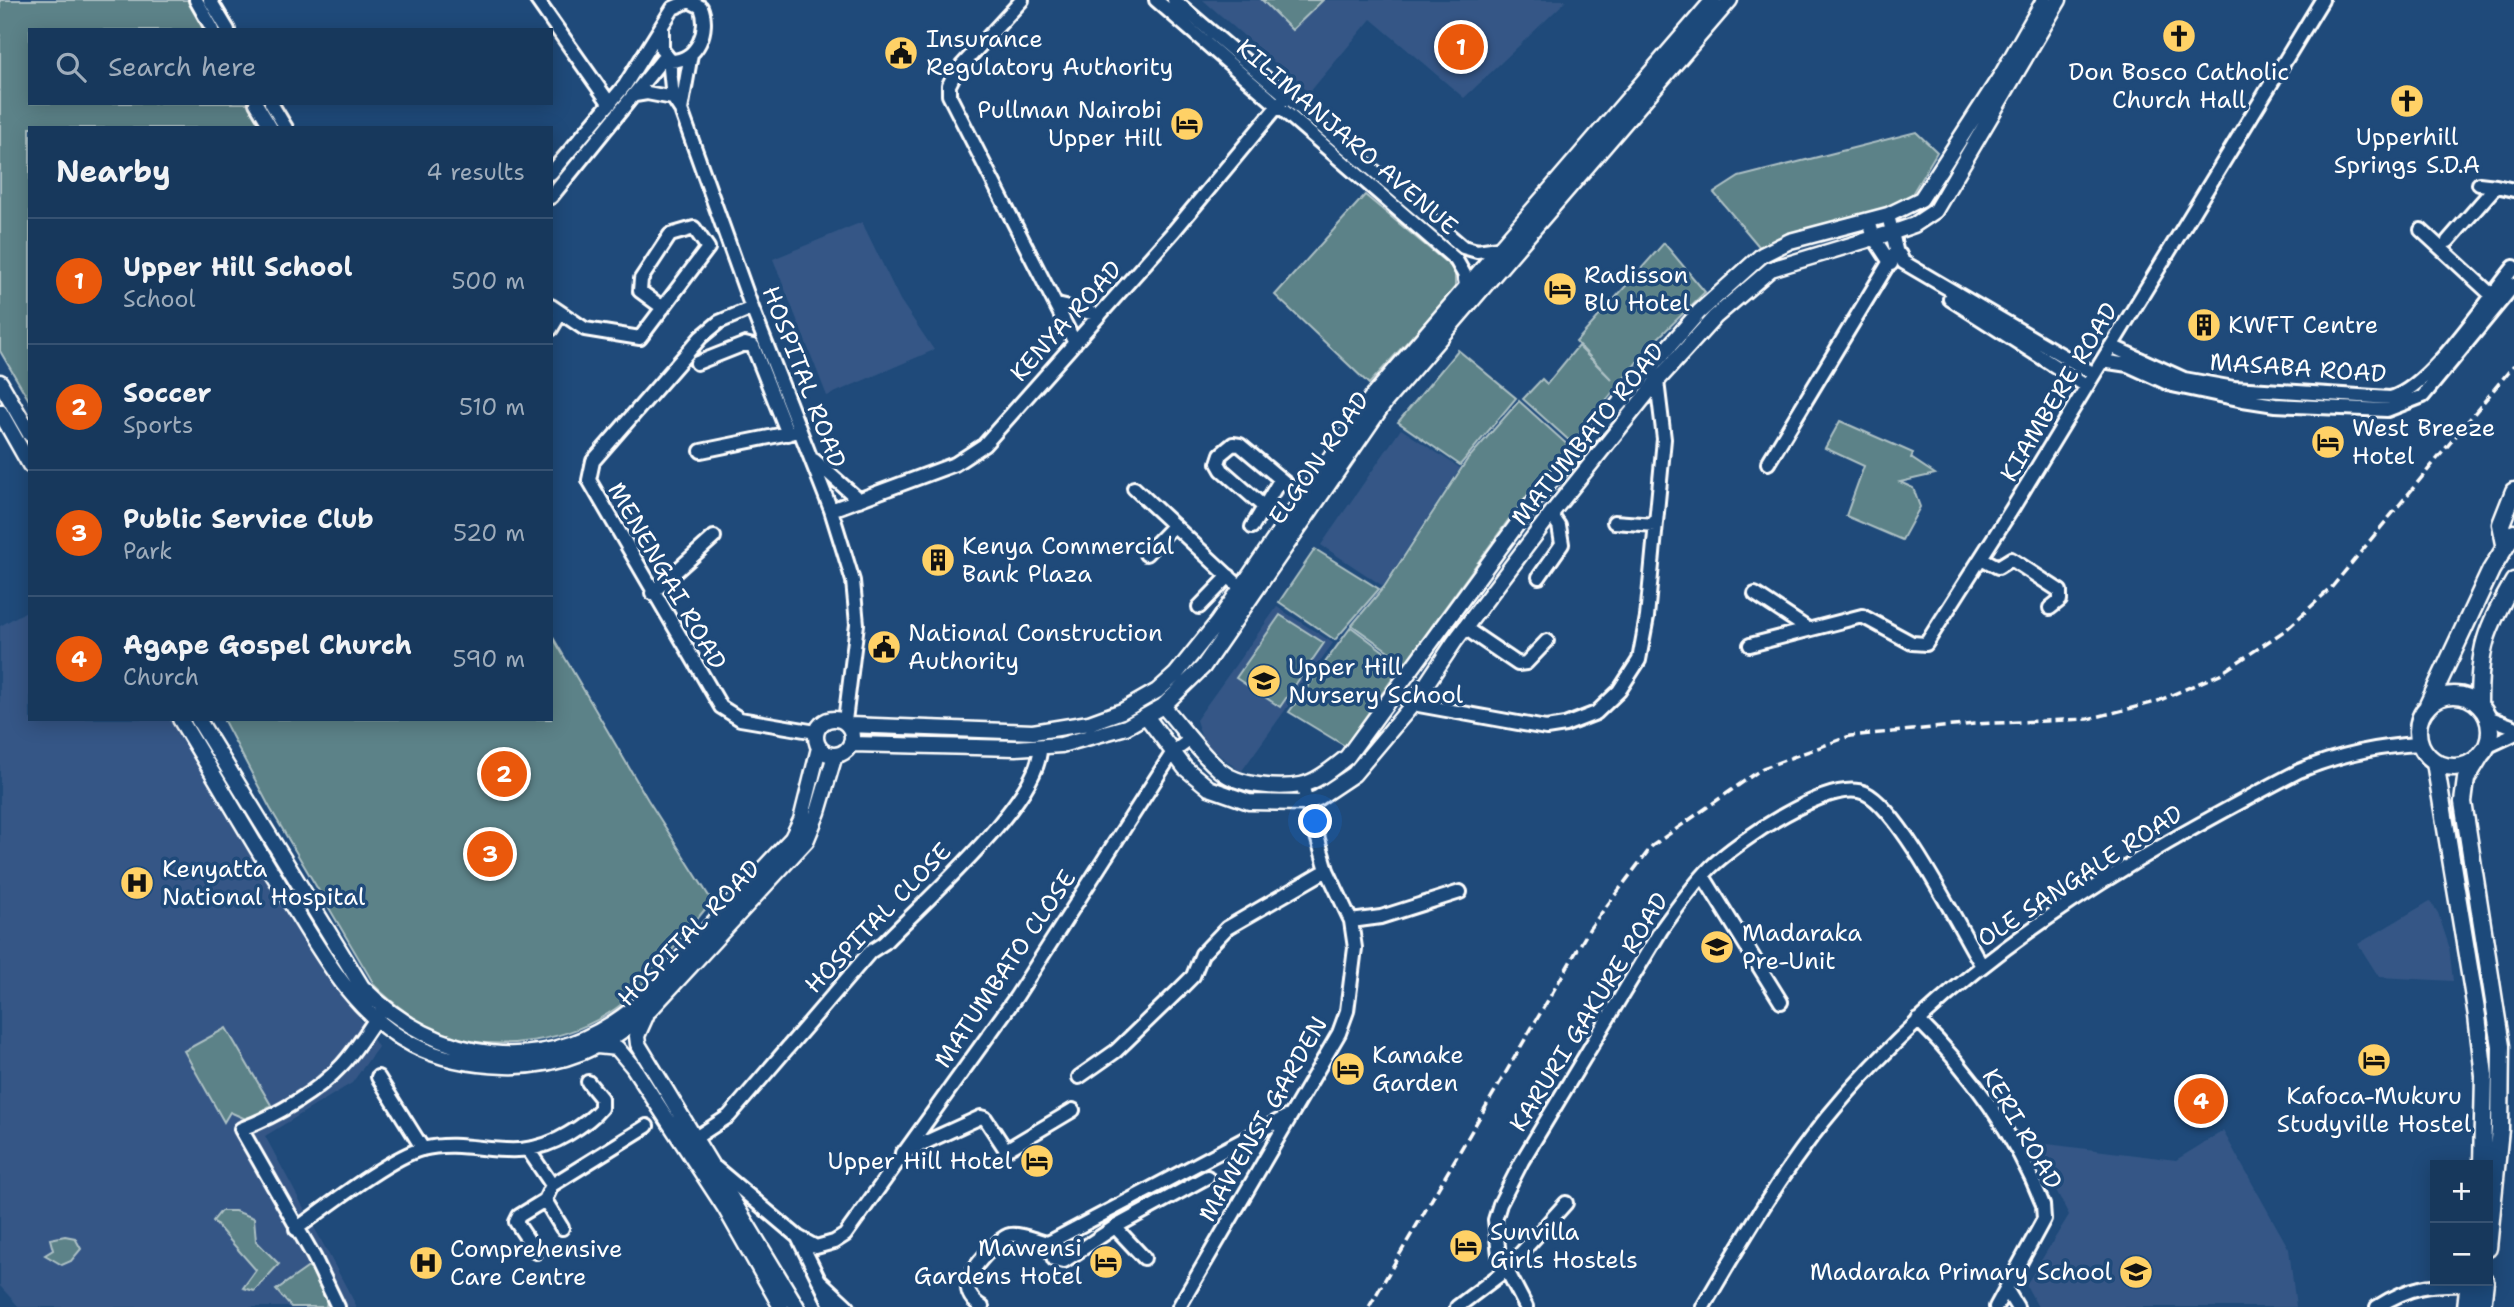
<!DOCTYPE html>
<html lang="en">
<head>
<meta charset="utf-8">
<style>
  body { margin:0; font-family:"Shantell Sans",sans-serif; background:#244365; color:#f1f3f6 }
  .controls { position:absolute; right:21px; bottom:21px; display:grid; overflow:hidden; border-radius:0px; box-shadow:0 4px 18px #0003 }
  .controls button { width:63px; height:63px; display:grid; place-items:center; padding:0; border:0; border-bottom:2px solid #365272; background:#17385c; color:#f1f3f6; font:35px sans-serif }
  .you { position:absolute; left:1316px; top:822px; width:24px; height:24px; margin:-18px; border:5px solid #fff; border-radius:50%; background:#1a73e8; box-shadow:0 0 0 10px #1a73e833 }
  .badge { display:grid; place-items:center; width:46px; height:46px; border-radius:50%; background:#ea580c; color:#fff; font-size:23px; font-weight:700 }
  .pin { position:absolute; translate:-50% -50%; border:4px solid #fff; box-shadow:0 2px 7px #0006 }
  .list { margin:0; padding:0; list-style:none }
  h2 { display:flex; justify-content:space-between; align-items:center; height:91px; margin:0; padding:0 28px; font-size:30px }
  h2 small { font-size:23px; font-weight:400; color:#9eacbb }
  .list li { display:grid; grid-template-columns:46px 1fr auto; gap:21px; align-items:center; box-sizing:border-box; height:126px; padding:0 28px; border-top:2px solid #365272 }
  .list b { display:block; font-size:26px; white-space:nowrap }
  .list p { margin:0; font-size:23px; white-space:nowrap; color:#9eacbb }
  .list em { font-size:23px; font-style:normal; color:#9eacbb }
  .icon { flex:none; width:38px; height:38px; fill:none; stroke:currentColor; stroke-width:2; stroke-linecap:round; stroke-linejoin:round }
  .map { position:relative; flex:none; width:2514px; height:1307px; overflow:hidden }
  .search { position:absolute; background:#17385c; box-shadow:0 4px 18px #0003; left:28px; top:28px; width:525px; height:77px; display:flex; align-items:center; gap:18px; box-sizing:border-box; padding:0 24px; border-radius:0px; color:#9eacbb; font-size:26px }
  .panel { position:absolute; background:#17385c; box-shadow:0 4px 18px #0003; left:28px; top:126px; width:525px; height:595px; border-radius:0px }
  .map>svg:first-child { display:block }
  .built { fill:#345786 }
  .green { fill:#5b8288; stroke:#adc0c4; stroke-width:2 }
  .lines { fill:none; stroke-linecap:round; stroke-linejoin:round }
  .minor-casing { stroke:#fff; stroke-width:18 }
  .tertiary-casing { stroke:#fff; stroke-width:19 }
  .secondary-casing { stroke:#fff; stroke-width:21 }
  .minor { stroke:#1f4a7a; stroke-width:12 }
  .tertiary { stroke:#1f4a7a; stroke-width:14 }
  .secondary { stroke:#1f4a7a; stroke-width:16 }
  .rail { stroke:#fff; stroke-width:3.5; stroke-dasharray:10 5; stroke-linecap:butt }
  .labels { text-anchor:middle; stroke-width:7; stroke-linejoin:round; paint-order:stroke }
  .poi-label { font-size:24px; fill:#fff; stroke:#1f4a7a; text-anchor:start }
  .street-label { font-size:24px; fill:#fff; stroke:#1f4a7a }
</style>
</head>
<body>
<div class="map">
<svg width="2514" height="1307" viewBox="0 0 2514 1307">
  <rect width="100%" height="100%" fill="#1f4a7a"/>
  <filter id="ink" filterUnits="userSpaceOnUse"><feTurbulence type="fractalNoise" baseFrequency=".0143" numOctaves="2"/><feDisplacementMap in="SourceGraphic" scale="14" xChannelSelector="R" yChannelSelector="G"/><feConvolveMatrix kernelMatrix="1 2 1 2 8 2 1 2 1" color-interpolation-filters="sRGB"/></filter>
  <g filter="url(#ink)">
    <!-- built -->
    <path class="built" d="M1203,0H1567L1464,98L1371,19L1309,93Z
      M862,222L900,300L934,350L827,396L773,259Z
      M1401,429L1460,468L1383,586L1321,545Z
      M1277,607L1333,643L1241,772L1203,742L1196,720Z
      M30,609V719H170L378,1047L352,1083L265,1136L357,1307H19L0,1286V626Z
      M2430,901L2438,913L2449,946L2453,981L2379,977L2358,944Z
      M2223,1131L2289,1249L2296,1307H2038L2026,1285L2069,1215L2031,1142L2176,1160Z"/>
    <!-- green -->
    <path class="green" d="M0,0H189L207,30H30V103H249L264,128H30V402L0,351Z
      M1262,0H1323L1292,30Z
      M1916,132L1937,152L1906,204L1762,250L1714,193L1739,177Z
      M1365,195L1455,270V289L1369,384L1275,295Z
      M1664,243L1705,292L1650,346L1572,443L1523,399L1542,379L1547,384L1578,346L1612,380L1576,342Z
      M1458,350L1516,398L1460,465L1398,422Z
      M1519,401L1571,448L1509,519L1405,663L1352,625L1384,587L1467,460Z
      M1840,421L1913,453L1911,458L1935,474L1900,482L1913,488L1920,507L1902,540L1846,516L1864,466L1825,448Z
      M1315,549L1379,589L1335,640L1279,602Z
      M1280,615L1324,643L1280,707L1236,678Z
      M1351,627L1402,665L1345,746L1289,712Z
      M551,634L648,800L712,901C687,930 645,989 615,1009C569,1041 499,1053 445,1035C424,1028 391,1002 375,986L270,808L223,719H551Z
      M226,1028L271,1105L248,1120L230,1112L224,1122L184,1051Z
      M221,1211H235L254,1218L256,1241L279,1264L254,1291L243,1288L256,1270L213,1221Z
      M65,1236L75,1238L81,1249L71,1261L62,1265L45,1255L53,1250L50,1239Z
      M310,1266L327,1300L326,1307H291L276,1290Z"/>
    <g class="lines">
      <!-- minor casing -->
      <g class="minor-casing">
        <path id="minor" d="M196,0L213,30
          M210,0L228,30
          M537,0L610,104
          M1022,0L955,73L949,85V95L1075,343
          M1156,0L1456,260L1464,274L1466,285
          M1174,0L1463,247L1477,251L1498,248
          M669,59L673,98L681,110L752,308L831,510L853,581L857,624L845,721
          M635,95L647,93L673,98
          M256,103L271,128
          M271,103L286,128
          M681,110L691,54
          M551,173L625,85L673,8L689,1L701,7C710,29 698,61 671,61L662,50V27
          M2479,184L2496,186
          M551,197L665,56
          M1888,215L1897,254
          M1869,221L1874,238L1891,264
          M2421,230L2497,300
          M2448,241L2496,186L2514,190
          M1890,258L1894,254L1900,255L1903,262L2094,374
          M1950,299L2086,386
          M1057,305L1100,315
          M551,306L585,329L640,338L708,248L694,228L670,235L641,279L640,291L663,308
          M752,308L719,322L701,337L593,461L589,480L721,707L740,719L816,732
          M551,329L560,314
          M2111,346L2184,379L2234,388L2390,398C2429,389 2487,300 2514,267
          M2102,361L2128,365L2172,385L2243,400L2275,405L2387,410L2423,396L2514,285
          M697,363L745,344L753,346L788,434
          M701,451L794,432
          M814,460L859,500
          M1768,463L1890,261
          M1280,480L1264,507L1222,470L1218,463L1221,454L1233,444L1240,445L1302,497
          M1134,488L1241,588
          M831,510L955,464L984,445L1174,231L1286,96
          M1614,522L1655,525
          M1252,527L1264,507
          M1146,554L1174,525
          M1981,558L1998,567L2011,559L2060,591V600L2050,608
          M1539,577L1562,544L1559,526L1551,514
          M652,593L714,537
          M1755,594L1808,629
          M1199,607L1229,576
          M1465,628L1518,664L1526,663L1547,641
          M1750,645L1862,616L1912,643L1926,644L2012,509L2322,0
          M1395,691L1413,704L1546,728L1565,725L1596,713L1619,691L1639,660L1647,617L1664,439L1657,381
          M2487,717L2514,727
          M2486,747L2514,734
          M1703,876L1781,1002
          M1351,921L1381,917L1460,892
          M1918,1020C1971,1072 2016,1136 2043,1205L2044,1219L1996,1307
          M378,1077L423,1149
          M1079,1077L1116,1051L1176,993L1193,976L1202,954L1227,928L1327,870
          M689,1142L729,1116L870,952L884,943C921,904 1044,797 1040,746
          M529,1151L552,1185L545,1200L562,1228
          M902,1153L981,1117L985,1118L1006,1150L1073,1110
          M716,1168L798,1237L816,1247L834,1242L845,1235L1016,997L1173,752L1191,739
          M552,1185L647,1126
          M1115,1227L1144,1258
          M296,1229C324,1209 392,1156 422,1149C475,1136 512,1168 568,1134C580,1127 592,1119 601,1108V1098L588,1082
          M798,1237L819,1280L848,1307
          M1048,1243L1286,1117
          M1048,1243L1054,1259L1064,1261L1115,1227L1207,1177
          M536,1252L516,1222L519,1216L545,1200
          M820,1282L832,1307
          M2006,1289L2017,1307
          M338,1307L314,1257L241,1129C276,1116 317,1092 342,1065C357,1049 368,1029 381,1012
          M982,1307C953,1289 975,1265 992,1248C997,1244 1003,1236 1010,1235C1021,1233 1037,1241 1048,1243
          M1179,1307L1339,1033L1347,1011L1355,948L1351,921L1327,870L1302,785
          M1457,1307L1506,1270L1566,1203
          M1526,1307L1499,1255L1495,1220L1500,1204L1522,1161L1661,930C1677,908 1692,886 1711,867C1737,842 1830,777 1865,793C1900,809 1959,927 1981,964
          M1703,1307C1740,1244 1778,1178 1824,1121C1953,962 2121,864 2299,771C2337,755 2378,746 2420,744
          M2377,1307C2410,1286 2430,1284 2468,1285"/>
      </g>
      <!-- tertiary casing -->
      <g class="tertiary-casing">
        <path id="tertiary" d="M0,382L30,434
          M0,412L30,465
          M1163,706C1182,727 1199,753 1221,771C1239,786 1278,789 1301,785C1317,782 1334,767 1347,757L1537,497L1699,312L1762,255L1790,241L1888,215L1921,199L2002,74L2044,0
          M1146,716L1185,768L1209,788L1249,802L1305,803L1318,798L1354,774L1413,704L1455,641L1554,510L1657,381L1715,317L1771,269L1894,232L1914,225L1935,211L2059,0
          M816 737a18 18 0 1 1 36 0a18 18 0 1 1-36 0Z
          M180,719C216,778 250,838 287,897C321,952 353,1014 413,1045C442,1060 473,1065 505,1066C560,1068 609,1045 650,1010L806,841L818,812L835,755
          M198,719L362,987C438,1064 543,1079 631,1010C651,995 666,973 683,956C719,916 755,877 792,838L801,820L819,748
          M849,725L1033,732L1089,723L1122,711L1157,691L1176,674L1217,623L1371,398L1713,0
          M852,744L1016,748L1061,745L1126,727L1163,706L1203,667L1385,402L1730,0
          M646,1016L637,1036L638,1044L797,1307
          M597,1046L617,1048L633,1067L725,1208L781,1307"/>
      </g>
      <!-- secondary casing -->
      <g class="secondary-casing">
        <path id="secondary" d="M2505,544L2501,524L2514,491
          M2418 731a36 36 0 1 1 72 0a36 36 0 1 1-72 0Z
          M2428,705L2491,570L2514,533
          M2479,705C2479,647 2485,631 2514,581
          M2480,756L2466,779L2463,802L2501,1046L2500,1129L2488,1248
          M2435,762L2477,1016L2484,1076L2482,1165
          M2466,1307L2469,1281
          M2482,1307L2485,1281"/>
      </g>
      <!-- minor -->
      <use href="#minor" class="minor"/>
      <!-- tertiary -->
      <use href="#tertiary" class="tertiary"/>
      <!-- secondary -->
      <use href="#secondary" class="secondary"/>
      <!-- rail -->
      <path class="rail" d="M1369,1307L1590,928L1652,846L1763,768L1850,736L1974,724L2088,719L2156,702L2220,674L2287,629L2332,587L2514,365"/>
    </g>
  </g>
  <!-- icons -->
  <defs>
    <g id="church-disc" transform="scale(1.75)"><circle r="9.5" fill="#ffd166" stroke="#1f4a7a"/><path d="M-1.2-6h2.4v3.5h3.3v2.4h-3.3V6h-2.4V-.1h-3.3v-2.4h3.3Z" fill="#111"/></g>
    <g id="civic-disc" transform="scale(1.75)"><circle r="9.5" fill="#ffd166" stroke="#1f4a7a"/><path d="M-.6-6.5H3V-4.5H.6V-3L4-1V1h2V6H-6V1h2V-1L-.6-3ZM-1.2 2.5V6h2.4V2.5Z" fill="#111"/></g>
    <g id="hotel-disc" transform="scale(1.75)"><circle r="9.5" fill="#ffd166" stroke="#1f4a7a"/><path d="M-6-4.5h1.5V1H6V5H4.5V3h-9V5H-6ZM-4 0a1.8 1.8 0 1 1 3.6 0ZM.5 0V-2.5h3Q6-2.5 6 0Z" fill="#111"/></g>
    <g id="building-disc" transform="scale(1.75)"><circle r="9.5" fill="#ffd166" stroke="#1f4a7a"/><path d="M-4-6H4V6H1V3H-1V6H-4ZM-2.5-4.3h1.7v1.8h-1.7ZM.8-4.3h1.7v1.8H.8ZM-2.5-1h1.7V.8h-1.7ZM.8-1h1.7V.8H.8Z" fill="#111"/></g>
    <g id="school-disc" transform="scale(1.75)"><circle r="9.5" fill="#ffd166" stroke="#1f4a7a"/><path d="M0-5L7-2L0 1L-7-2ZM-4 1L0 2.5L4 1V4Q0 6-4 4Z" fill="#111"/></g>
    <g id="hospital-disc" transform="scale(1.75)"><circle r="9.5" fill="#ffd166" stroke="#1f4a7a"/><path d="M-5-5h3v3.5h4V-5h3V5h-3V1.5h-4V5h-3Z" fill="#111"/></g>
  </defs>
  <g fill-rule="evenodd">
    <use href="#church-disc" x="2179" y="36"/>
    <use href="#civic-disc" x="901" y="53"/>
    <use href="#church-disc" x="2407" y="101"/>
    <use href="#hotel-disc" x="1187" y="124"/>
    <use href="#hotel-disc" x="1560" y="289"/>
    <use href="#building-disc" x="2204" y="325"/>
    <use href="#hotel-disc" x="2328" y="442"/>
    <use href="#building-disc" x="938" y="560"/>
    <use href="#civic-disc" x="884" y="647"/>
    <use href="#school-disc" x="1264" y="681"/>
    <use href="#hospital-disc" x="137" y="883"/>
    <use href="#school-disc" x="1717" y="947"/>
    <use href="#hotel-disc" x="2374" y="1060"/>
    <use href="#hotel-disc" x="1348" y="1069"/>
    <use href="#hotel-disc" x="1037" y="1161"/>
    <use href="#hotel-disc" x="1466" y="1246"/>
    <use href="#hotel-disc" x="1106" y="1262"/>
    <use href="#hospital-disc" x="426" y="1263"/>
    <use href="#school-disc" x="2136" y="1272"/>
  </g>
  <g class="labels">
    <!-- poi labels -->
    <g class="poi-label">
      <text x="926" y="47">Insurance<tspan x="926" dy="28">Regulatory Authority</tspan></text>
      <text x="2179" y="80" text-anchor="middle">Don Bosco Catholic<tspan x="2179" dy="28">Church Hall</tspan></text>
      <text x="1162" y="118" text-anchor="end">Pullman Nairobi<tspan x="1162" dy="28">Upper Hill</tspan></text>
      <text x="2407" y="145" text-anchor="middle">Upperhill<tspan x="2407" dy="28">Springs S.D.A</tspan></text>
      <text x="1584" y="283">Radisson<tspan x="1584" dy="28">Blu Hotel</tspan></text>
      <text x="2228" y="333">KWFT Centre</text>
      <text x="2352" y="436">West Breeze<tspan x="2352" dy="28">Hotel</tspan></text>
      <text x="962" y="554">Kenya Commercial<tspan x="962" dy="28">Bank Plaza</tspan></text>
      <text x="908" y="641">National Construction<tspan x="908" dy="28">Authority</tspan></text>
      <text x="1288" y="675">Upper Hill<tspan x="1288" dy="28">Nursery School</tspan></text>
      <text x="162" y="877">Kenyatta<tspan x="162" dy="28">National Hospital</tspan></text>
      <text x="1742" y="941">Madaraka<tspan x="1742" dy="28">Pre-Unit</tspan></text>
      <text x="1372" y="1063">Kamake<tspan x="1372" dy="28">Garden</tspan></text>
      <text x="2374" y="1104" text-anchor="middle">Kafoca-Mukuru<tspan x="2374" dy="28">Studyville Hostel</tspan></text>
      <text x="1012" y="1169" text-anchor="end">Upper Hill Hotel</text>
      <text x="1490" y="1240">Sunvilla<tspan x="1490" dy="28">Girls Hostels</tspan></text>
      <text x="1082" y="1256" text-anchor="end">Mawensi<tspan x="1082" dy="28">Gardens Hotel</tspan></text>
      <text x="450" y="1257">Comprehensive<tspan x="450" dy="28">Care Centre</tspan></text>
      <text x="2112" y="1280" text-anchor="end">Madaraka Primary School</text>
    </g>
    <!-- street labels -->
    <g class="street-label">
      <text transform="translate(1347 137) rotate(41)" y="8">KILIMANJARO AVENUE</text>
      <text transform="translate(1066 321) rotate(-48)" y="8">KENYA ROAD</text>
      <text transform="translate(2298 368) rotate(4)" y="8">MASABA ROAD</text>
      <text transform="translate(804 377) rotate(69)" y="8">HOSPITAL ROAD</text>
      <text transform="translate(2059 392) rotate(-59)" y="8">KIAMBERE ROAD</text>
      <text transform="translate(1588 434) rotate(-51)" y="8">MATUMBATO ROAD</text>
      <text transform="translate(1319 458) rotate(-55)" y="8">ELGON ROAD</text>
      <text transform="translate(667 576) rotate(60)" y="8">MENENGAI ROAD</text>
      <text transform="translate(2080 876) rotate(-33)" y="8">OLE SANGALE ROAD</text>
      <text transform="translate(878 918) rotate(-46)" y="8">HOSPITAL CLOSE</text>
      <text transform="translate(689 933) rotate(-46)" y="8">HOSPITAL ROAD</text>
      <text transform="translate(1005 969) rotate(-56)" y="8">MATUMBATO CLOSE</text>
      <text transform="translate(1589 1012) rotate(-58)" y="8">KARURI GAKURE ROAD</text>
      <text transform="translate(1263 1119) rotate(-60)" y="8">MAWENSI GARDEN</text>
      <text transform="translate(2022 1129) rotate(60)" y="8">KERI ROAD</text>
    </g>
  </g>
</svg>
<div class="controls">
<button>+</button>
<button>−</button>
</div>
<div class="you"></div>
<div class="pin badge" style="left:1461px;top:47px">1</div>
<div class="pin badge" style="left:504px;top:774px">2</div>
<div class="pin badge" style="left:490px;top:854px">3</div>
<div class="pin badge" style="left:2201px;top:1101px">4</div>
<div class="search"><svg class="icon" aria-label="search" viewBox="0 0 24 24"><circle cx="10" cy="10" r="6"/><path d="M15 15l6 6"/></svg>Search here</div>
<section class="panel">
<h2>Nearby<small>4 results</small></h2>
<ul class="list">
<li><span class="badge">1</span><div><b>Upper Hill School</b><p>School</p></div><em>500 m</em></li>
<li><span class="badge">2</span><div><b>Soccer</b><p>Sports</p></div><em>510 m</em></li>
<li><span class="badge">3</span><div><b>Public Service Club</b><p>Park</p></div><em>520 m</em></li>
<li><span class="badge">4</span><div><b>Agape Gospel Church</b><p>Church</p></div><em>590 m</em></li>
</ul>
</section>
</div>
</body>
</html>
